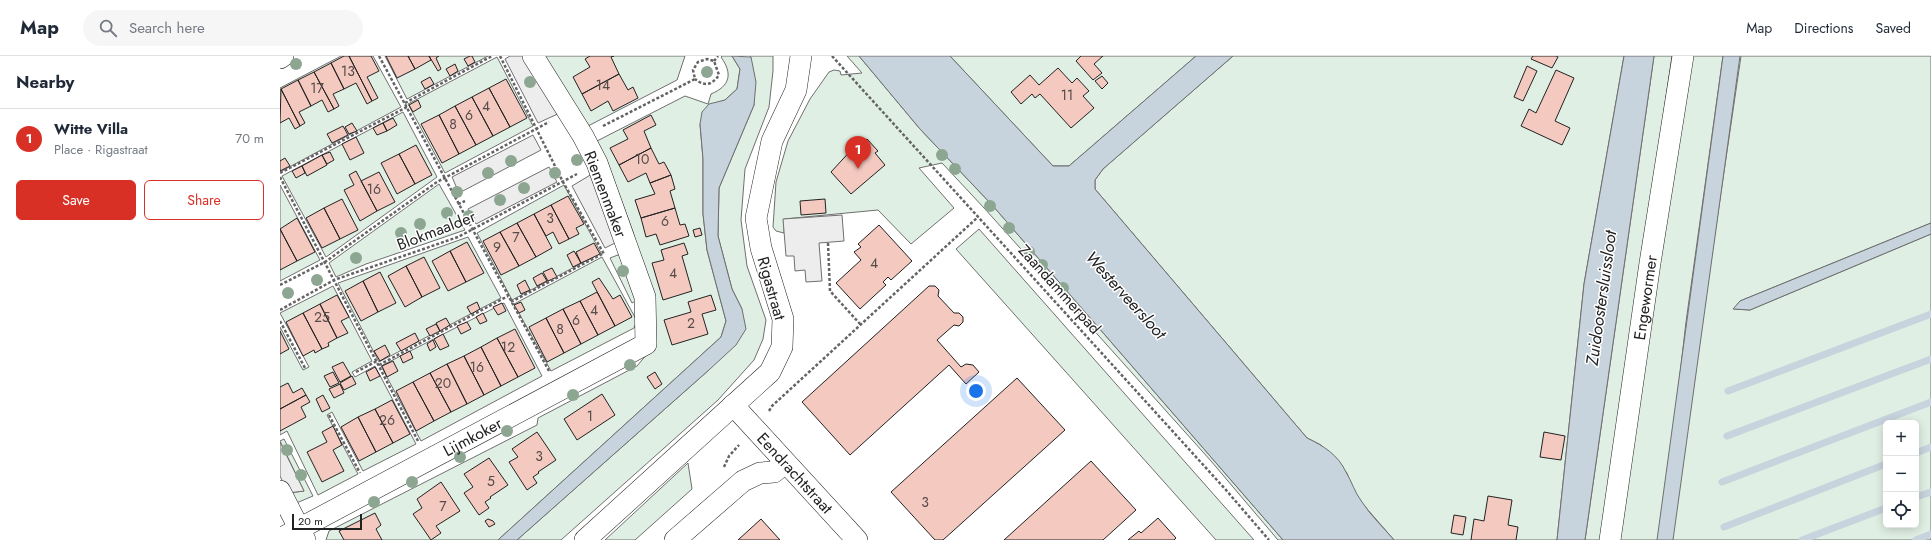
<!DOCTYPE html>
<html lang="en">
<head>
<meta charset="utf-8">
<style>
  body { margin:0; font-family:Jost,sans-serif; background:#f6f6f7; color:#1f2937 }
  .controls { position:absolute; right:12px; bottom:12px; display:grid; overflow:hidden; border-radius:6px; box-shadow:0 2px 10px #0003 }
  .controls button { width:36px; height:36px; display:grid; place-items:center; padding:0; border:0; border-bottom:1px solid #e0e1e3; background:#fff; color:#1f2937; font:20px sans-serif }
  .scale { position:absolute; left:12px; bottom:10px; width:70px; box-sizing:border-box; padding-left:4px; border:2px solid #222; border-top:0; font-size:11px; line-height:14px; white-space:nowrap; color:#222; -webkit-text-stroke:3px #fff; paint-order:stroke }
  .you { position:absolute; left:696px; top:335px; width:14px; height:14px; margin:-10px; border:3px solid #fff; border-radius:50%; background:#1a73e8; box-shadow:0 0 0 6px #1a73e833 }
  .badge { display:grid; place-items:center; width:26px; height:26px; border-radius:50%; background:#d93025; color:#fff; font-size:13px; font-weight:700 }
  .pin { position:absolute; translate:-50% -33px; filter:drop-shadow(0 1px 2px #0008) }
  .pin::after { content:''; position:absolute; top:21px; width:14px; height:12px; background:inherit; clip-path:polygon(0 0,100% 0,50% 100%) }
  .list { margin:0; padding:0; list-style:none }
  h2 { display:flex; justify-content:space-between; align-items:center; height:52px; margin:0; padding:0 16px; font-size:17px }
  h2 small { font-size:13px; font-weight:400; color:#747a83 }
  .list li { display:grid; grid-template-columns:26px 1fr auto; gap:12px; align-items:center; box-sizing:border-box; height:60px; padding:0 16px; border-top:1px solid #e0e1e3 }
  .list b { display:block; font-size:15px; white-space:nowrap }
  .list p { margin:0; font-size:13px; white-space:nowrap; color:#747a83 }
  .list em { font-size:13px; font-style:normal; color:#747a83 }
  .actions { display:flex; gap:8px; padding:12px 16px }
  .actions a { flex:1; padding:9px 0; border:1px solid #d93025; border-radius:6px; text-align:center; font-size:14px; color:#d93025 }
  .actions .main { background:#d93025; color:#fff }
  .icon { flex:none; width:22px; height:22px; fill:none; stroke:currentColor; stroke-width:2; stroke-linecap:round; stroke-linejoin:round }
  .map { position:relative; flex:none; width:1651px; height:484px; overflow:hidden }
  header { display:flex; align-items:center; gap:24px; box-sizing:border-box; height:56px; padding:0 20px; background:#fff; border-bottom:1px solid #e0e1e3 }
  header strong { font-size:19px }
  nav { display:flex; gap:22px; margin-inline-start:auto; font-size:14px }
  .search { width:280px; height:36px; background:#f6f6f7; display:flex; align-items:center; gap:10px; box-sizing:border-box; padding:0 14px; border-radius:22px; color:#747a83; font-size:15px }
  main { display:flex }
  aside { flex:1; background:#fff }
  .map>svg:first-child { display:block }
  .green { fill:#e0efe3; stroke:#6f6f6f; fill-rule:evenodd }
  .parking { fill:#ededed; stroke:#6f6f6f }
  .water { fill:#c7d3dd; stroke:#6f6f6f }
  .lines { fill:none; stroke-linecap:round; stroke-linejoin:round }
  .stream { stroke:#c7d3dd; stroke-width:7 }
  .building { fill:#f3c9c0; stroke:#222 }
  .minor-casing { stroke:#222; stroke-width:22 }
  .path { stroke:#646464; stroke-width:2.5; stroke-dasharray:3 2; stroke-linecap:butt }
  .minor { stroke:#fff; stroke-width:21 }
  .tree { fill:#8da692 }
  .labels { text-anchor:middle; stroke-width:3; stroke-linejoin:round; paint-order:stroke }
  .number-label { font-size:14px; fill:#564c4a }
  .street-label { font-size:16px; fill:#222; stroke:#fff }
  .water-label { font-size:17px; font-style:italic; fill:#222; stroke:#fff }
</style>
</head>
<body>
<header>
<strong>Map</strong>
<div class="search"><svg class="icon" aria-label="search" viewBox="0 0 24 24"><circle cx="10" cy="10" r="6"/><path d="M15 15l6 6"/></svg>Search here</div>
<nav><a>Map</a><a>Directions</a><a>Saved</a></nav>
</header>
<main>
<aside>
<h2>Nearby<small></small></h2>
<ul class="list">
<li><span class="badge">1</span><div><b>Witte Villa</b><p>Place · Rigastraat</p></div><em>70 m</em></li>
</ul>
<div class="actions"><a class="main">Save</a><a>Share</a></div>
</aside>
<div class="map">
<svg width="1651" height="484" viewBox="0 0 1651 484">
  <rect width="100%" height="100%" fill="#fff"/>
  <!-- green -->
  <path class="green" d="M61,0H93L121,51L0,116V32Z
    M105,0H208L127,43Z
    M263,0H405L397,24L308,70Z
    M442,0H452L460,13L457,33L445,44L439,46L420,68L423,103V158L427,194L446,265L441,281L218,484H46L49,475L257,369L258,362L357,310L373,291L374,259L353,176L330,114L315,86L405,40L428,48L431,38C450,30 453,18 441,1Z
    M470,0H493V15L489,51L465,113L461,164L467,210L486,264L483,283L474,304L438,344L281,484H237L430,313L462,253L452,233L438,180L439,132L474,49Z
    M567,0H579L640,73L713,150L1003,484H998L931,405L705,153L662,107L639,112L674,152L631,188L598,154L504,163V177L496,175L493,171L496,126L508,85L530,43L549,16L554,14L560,15L561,19L582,17Z
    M670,0H916L789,110H773Z
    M953,0H1344L1304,228L1277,484H1114L1082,447L1071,430L1067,417L1041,389L1027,382L815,133V124L823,113Z
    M1374,0H1392L1382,68L1321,484H1305Z
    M1409,0H1443L1406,266L1381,484H1340Z
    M1461,0H1651V167L1460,245L1454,253L1470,254L1651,178V484H1390ZM1606,367H1636V469H1606Z
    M217,1L253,70L165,117L128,48Z
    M123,56L157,121L46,201L2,120Z
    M159,128L185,174L86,208L56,221L49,207Z
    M0,129L40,204L0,225Z
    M284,129L321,197L232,244L197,177Z
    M699,173L974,484H936L676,193Z
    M188,181L221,242L99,306L58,227Z
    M343,197L356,245L352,247L330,202Z
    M322,201L357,265L354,272L271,315L234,248Z
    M53,230L92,305L72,316L75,321L95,310L136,388L83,415L52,356L47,359L78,418L38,439L7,375L0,379V271L23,314L29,311L0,257Z
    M224,247L262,320L141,385L101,310Z
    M4,383L33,440L14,448L8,437L24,435L0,385Z
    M408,407L412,433L355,484H325Z"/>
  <!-- parking -->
  <path class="parking" d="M230,0H244L282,56L258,67L225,3Z
    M253,79L261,94L179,137L172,121Z
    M269,111L277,126L196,168L188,153Z
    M312,118L339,185L325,192L292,130Z
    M562,159L564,185L539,187L542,225L526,226L525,214L515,215L514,200H506L503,163Z
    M0,386L24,435L8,437L0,420Z"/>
  <!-- water -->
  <path class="water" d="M452,0L471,1L476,26L474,49L439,132L438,180L452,233L462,253L466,273L456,289L430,313L237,484H218L441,281L446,265L427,194L423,158V103L420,68L422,56L429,48L445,44L457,33L460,13Z
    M579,0H670L773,110H789L916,0H953L823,113L815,124V133L1027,382C1044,390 1058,399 1066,416C1072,426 1075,437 1082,446C1091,460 1104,472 1114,484H1003L713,150L640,73Z
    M1344,0H1374L1305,484H1277L1304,228Z
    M1443,0H1460L1393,484H1377Z
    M1651,167V178L1470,254L1453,253L1460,245Z"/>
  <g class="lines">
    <!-- stream -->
    <path class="stream" d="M1448,335L1651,258
      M1447,380L1651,303
      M1636,397L1651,391
      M1442,426L1651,346
      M1636,441L1651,436
      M1444,471L1606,408
      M1522,484L1606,452
      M1636,484L1651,478"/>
  </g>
  <!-- building -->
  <path class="building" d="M64,0H69L92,45L87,48L76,27L64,33L51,7Z
    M69,0H91L99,15L87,21L98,42L92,45Z
    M106,0H128L135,13L117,22Z
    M128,0H149L151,4L135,13Z
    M149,0H159L156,2L161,13L158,15Z
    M190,0H192L195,6L188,10L184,3Z
    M310,0H334L331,1L339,18L302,38L293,21L310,11L305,3Z
    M801,0H823L814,8L822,17L813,24L796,5Z
    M1253,0H1276L1278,1L1272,12L1251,3Z
    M51,7L64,33L53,38L59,50L54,53L34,16Z
    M175,8L178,15L170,20L166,13Z
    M1247,10L1257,15L1243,45L1234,41Z
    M778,12L792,27L797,22L809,35L803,40L814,52L791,72L760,38L755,42L752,38L741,48L731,36L750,19L759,29Z
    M1276,14L1294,22L1275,65L1290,72L1282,89L1241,70L1249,53L1256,57Z
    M34,16L54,53L48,56L42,44L31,50L18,24Z
    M339,18L348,34L353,31L358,42L333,55L328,45L311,55L302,38Z
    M822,20L828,27L822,33L815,25Z
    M150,21L154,28L145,33L141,26Z
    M226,23L247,62L230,71L209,32Z
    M18,24L31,50L19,56L25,67L20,70L1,33Z
    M209,32L230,71L213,80L192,41Z
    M1,33L20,70L15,73L9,62L0,67Z
    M192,41L213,80L196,89L175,50Z
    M138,44L141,51L133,56L129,49Z
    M175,50L196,89L179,98L159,59Z
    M159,59L179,98L162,107L141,68Z
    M371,59L376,69L364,75L371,92L339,109L330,92L348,83L343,74Z
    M113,62L117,69L107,75L103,67Z
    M72,67L77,75L69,78L65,71Z
    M103,67L107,75L97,79L93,72Z
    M63,70L68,79L52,87L47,78Z
    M76,81L84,97L70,104L62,88Z
    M587,83L598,95L595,97L605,109L571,138L551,116L574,91L576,93Z
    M136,89L152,119L135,128L119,98Z
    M371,92L379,108L384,106L391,119L370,127L366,117L348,126L339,109Z
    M50,96L54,104L47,108L42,99Z
    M119,98L135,128L117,138L101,107Z
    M42,99L47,109L27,120L22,110Z
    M5,102L10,110L0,115V105Z
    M22,110L25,117L16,122L12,115Z
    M76,115L97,155L80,165L64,134L74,129L69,119Z
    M99,116L115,146L97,155L81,125Z
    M391,119L395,133L390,135L395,152L361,162L355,144L375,138L370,127Z
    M288,140L304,168L296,172L299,178L289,183L271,149Z
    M62,143L78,174L60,183L44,152Z
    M545,143L546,157L521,159L520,145Z
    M271,149L289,183L279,188L273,176L266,180L254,158Z
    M44,152L60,183L42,192L26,162Z
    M395,152L400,169L405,168L409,180L380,189L376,178L366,181L361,162Z
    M254,158L272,192L256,201L237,167Z
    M17,162L35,196L17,205L0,173Z
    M237,167L256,201L239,210L220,176Z
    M599,169L632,205L611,224L608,221L603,226L606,229L580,253L556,227L581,204L574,196L581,191L578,188Z
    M420,172L422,179L415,181L413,174Z
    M0,173L17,205L0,214Z
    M220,176L239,210L221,219L203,185Z
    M187,186L204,217L186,226L170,195Z
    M314,187L320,198L301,207L296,196Z
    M404,187L408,198L402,200L412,235L383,244L372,207L384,204L381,194Z
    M170,195L186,226L168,235L152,205Z
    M294,195L301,207L293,211L287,199Z
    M144,201L160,232L142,241L126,210Z
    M126,210L142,241L125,251L108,220Z
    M272,212L277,221L268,225L263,216Z
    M100,216L116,247L98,256L83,225Z
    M262,217L267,225L257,230L253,222Z
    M319,222L333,243L340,239L352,261L335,270L312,226Z
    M245,224L250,234L241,238L237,229Z
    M83,225L98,256L81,265L65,235Z
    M649,230H655L659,234L658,240L674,257H679L683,261V266L679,270L674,269L657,284L681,311L686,308L693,309L699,316L686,328L669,309L570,399L522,346Z
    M317,236L335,270L318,279L300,245Z
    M57,239L69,261L61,265L68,277L57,282L40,248Z
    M431,239L436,254L422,258L428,278L392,289L384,264L411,256L408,246Z
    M300,245L318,279L301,288L283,253Z
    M197,246L200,253L191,258L187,251Z
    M241,246L245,254L239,257L234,249Z
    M222,247L226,255L218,259L213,251Z
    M40,248L57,282L48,287L49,290L42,293L23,257Z
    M283,253L301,288L284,297L266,262Z
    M23,257L42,293L35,297L34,294L23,300L6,266Z
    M203,257L207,265L200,268L196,261Z
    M166,262L170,269L160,275L156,267Z
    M266,262L284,297L267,306L249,271Z
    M187,266L191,273L181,278L177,270Z
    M156,268L160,275L150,280L146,273Z
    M235,273L255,312L238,321L217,282Z
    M0,275L9,293L0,298Z
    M135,277L139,285L121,295L116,287Z
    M163,278L169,290L160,294L154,283Z
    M217,282L238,321L221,330L201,291Z
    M153,284L156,291L150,295L147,288Z
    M105,289L110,299L100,305L94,295Z
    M201,291L221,330L204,339L184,300Z
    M130,295L133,302L123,307L120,300Z
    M184,300L204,339L187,348L167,308Z
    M113,305L118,315L107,321L102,310Z
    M63,306L71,320L60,326L52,311Z
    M167,308L187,348L171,356L150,317Z
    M95,311L100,320L90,325L86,316Z
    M53,316L59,327L50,331L44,320Z
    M375,316L382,328L375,333L367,321Z
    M150,317L171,356L154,365L133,326Z
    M72,320L76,328L64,334L60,327Z
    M737,322L785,374L663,484H655L611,436Z
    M133,326L154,365L136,375L116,335Z
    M8,327L13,337L22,332L26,339L0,353V331Z
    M60,328L64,337L54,342L49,333Z
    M322,338L335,359L297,384L284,363Z
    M26,339L30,346L21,351L26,361L0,375V353Z
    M43,339L50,352L42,356L36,343Z
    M112,344L130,378L113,387L95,353Z
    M95,353L113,387L96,396L78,361Z
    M78,361L96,396L79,405L61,371Z
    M53,370L62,389L53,394L64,415L42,426L27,396L47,386L42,376Z
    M257,376L276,404L258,416L259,417L253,421L257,427L247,434L229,406L238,401L232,393Z
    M1264,376L1285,380L1281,404L1260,401Z
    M209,402L228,429L210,441L211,442L205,446L209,452L199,459L184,437L193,431L184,418Z
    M811,405L856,454L823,484H724Z
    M161,426L180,455L156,470L161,477L151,484L133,458L142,452L137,443Z
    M1208,440L1232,444L1228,469L1238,471L1236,484H1191L1194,463L1204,465Z
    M95,457L101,469L96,473L102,484H64L59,475Z
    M1174,459L1186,461L1183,479L1171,477Z
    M878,462L896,482L894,484H848L859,475L861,477Z
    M208,463L213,465L215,468L209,471L205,465Z
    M481,463L500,484H458Z"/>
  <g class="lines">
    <!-- minor casing -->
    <g class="minor-casing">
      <g id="minor">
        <path d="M0,2L3,0"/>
        <path id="s1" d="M453,349L577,484"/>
        <path d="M0,435L25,484"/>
        <path id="s2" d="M0,483L366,288L365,241L317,107L303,80L253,0"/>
        <path d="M305,484L490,316L502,291L503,263L481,192L476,162L492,85L516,34L521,0"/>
        <path d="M395,484L463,425L480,417L494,416L505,407"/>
        <path id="s3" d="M1330,484L1370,207L1403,0"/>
      </g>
    </g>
    <!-- path -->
    <path class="path" d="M99,0L269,315
      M220,0L283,126L324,198
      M552,0L946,434L989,484
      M434,5L438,0
      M125,47L212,0
      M323,70L415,23L413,14L418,6L427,3L434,5L439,19C432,29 425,31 415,23
      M0,117L127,51
      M0,121L138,385
      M178,148L185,145
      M548,187L550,235L581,269
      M0,229L45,206L157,126L269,66
      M231,246L324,197
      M0,254L54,224L178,181L297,118
      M0,265L25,312
      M99,309L228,240
      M76,316L97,305
      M489,355L492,350L698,161
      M49,359L80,417
      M444,411L449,400L459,389"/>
    <!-- minor -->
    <use href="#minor" class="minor"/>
  </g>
  <!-- trees -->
  <g class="tree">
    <circle cx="16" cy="8" r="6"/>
    <circle cx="427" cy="16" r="6"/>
    <circle cx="250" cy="26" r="6"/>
    <circle cx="662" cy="99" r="6"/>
    <circle cx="297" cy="104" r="6"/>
    <circle cx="231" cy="105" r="6"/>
    <circle cx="675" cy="113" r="6"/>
    <circle cx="208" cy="117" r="6"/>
    <circle cx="275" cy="117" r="6"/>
    <circle cx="244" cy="132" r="6"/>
    <circle cx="177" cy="136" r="6"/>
    <circle cx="220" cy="144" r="6"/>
    <circle cx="710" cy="150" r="6"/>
    <circle cx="167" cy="157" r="6"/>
    <circle cx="189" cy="160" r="6"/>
    <circle cx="140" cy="168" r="6"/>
    <circle cx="729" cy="172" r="6"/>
    <circle cx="121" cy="177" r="6"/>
    <circle cx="749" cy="196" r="6"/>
    <circle cx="76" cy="202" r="6"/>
    <circle cx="762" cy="209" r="6"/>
    <circle cx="343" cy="215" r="6"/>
    <circle cx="37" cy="224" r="6"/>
    <circle cx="783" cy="232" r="6"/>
    <circle cx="8" cy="237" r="6"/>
    <circle cx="350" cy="309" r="6"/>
    <circle cx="293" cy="339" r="6"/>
    <circle cx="227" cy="375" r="6"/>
    <circle cx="7" cy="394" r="6"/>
    <circle cx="180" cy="401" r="6"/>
    <circle cx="21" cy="419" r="6"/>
    <circle cx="132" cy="426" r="6"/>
    <circle cx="94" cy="446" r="6"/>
  </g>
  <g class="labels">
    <!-- number labels -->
    <g class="number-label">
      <text x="68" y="20">13</text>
      <text x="323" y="34">14</text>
      <text x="37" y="37">17</text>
      <text x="787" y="44">11</text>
      <text x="206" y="55">4</text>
      <text x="189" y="64">6</text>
      <text x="173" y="73">8</text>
      <text x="362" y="108">10</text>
      <text x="94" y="138">16</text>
      <text x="270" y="167">3</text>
      <text x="385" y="170">6</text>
      <text x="236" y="186">7</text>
      <text x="217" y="196">9</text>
      <text x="594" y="212">4</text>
      <text x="393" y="222">4</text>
      <text x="314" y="259">4</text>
      <text x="42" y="266">25</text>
      <text x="296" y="269">6</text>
      <text x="411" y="272">2</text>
      <text x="280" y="278">8</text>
      <text x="228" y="296">12</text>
      <text x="197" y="316">16</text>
      <text x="163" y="332">20</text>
      <text x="310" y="365">1</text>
      <text x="107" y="369">26</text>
      <text x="259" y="405">3</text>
      <text x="211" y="430">5</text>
      <text x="645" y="451">3</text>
      <text x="163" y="455">7</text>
    </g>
    <!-- street labels -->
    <g class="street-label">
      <text transform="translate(326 138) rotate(69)" y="6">Riemenmaker</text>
      <text transform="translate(156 174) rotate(-21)" y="6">Blokmaalder</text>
      <text transform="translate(492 232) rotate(74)" y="6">Rigastraat</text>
      <text transform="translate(780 233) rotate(48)" y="6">Zaandammerpad</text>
      <text dy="6" stroke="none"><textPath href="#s3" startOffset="245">Engewormer</textPath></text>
      <text dy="6" stroke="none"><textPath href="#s2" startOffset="218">Lijmkoker</textPath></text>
      <text dy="6" stroke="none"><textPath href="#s1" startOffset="92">Eendrachtstraat</textPath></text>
    </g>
    <!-- water labels -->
    <g class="water-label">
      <text transform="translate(846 239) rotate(48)" y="6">Westerveersloot</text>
      <text transform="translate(1321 242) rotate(-82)" y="6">Zuidoostersluissloot</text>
    </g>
  </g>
</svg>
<div class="controls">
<button>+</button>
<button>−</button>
<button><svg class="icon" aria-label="locate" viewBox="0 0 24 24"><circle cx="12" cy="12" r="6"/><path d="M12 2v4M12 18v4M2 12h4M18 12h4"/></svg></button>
</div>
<div class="scale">20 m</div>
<div class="you"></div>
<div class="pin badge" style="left:578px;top:113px">1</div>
</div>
</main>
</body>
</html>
